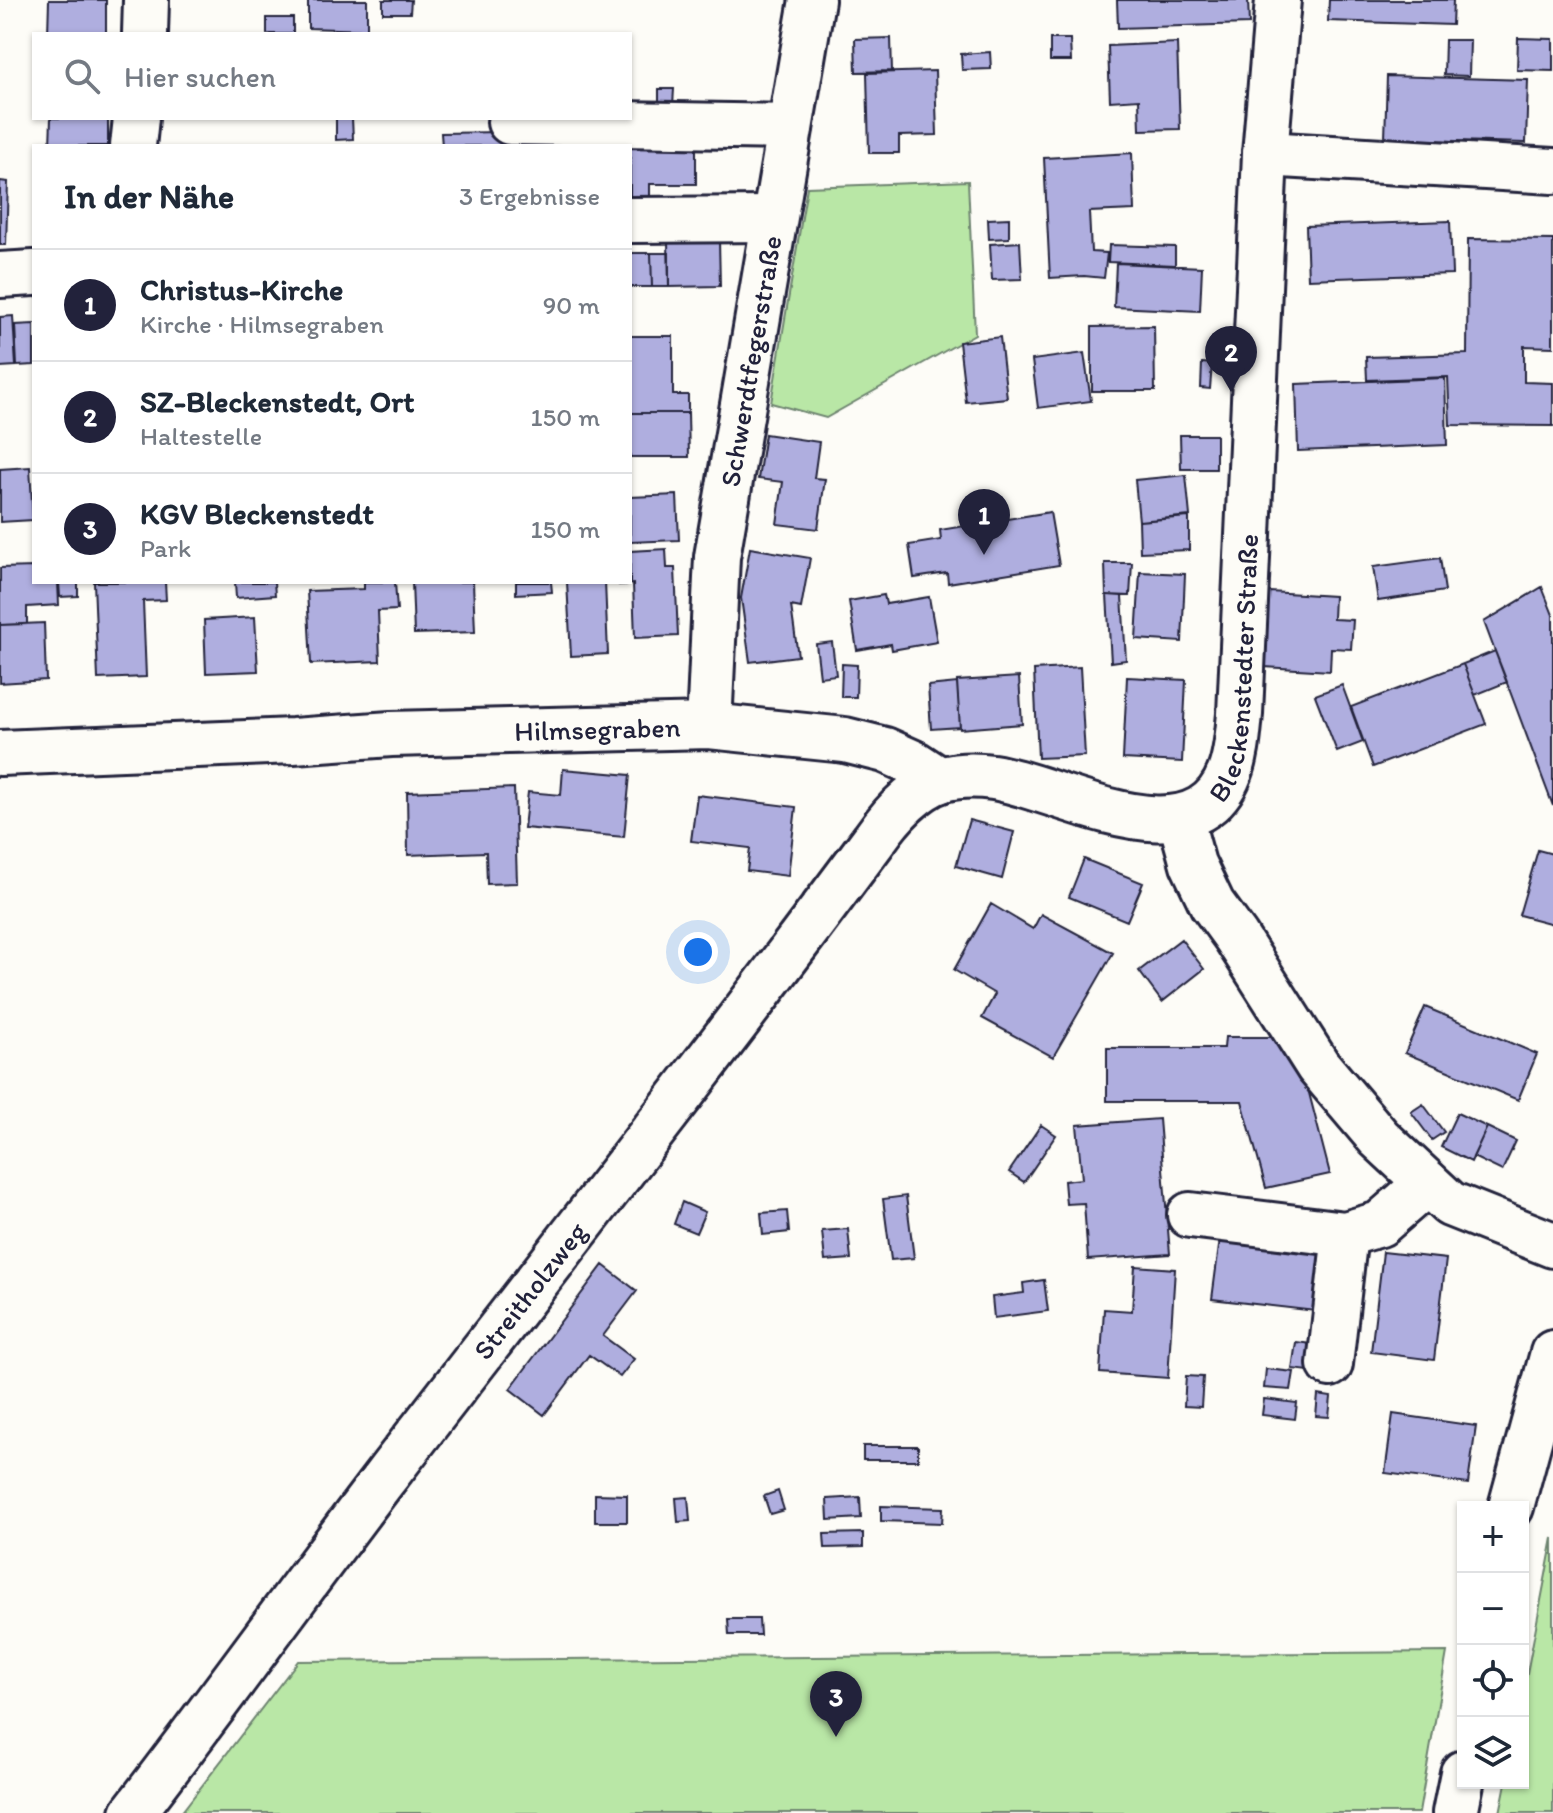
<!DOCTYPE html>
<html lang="de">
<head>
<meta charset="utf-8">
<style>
  body { margin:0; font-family:Itim,sans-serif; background:#f2f2f3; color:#1f2937 }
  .controls { position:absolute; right:24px; bottom:24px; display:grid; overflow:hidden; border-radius:0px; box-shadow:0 2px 6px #0004 }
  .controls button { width:72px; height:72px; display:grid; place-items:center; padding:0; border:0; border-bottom:2px solid #e0e1e3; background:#fff; color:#1f2937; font:40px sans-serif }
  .you { position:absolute; left:698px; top:952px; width:28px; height:28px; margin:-20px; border:6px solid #fff; border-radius:50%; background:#1a73e8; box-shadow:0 0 0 12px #1a73e833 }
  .badge { display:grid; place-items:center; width:52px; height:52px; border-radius:50%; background:#22223b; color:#fff; font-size:26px; font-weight:700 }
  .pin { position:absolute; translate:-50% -66px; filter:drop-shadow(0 2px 4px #0008) }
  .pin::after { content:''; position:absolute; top:42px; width:28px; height:24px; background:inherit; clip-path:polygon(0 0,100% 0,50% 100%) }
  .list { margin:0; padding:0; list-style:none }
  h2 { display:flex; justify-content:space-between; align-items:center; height:104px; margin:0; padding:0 32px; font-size:34px }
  h2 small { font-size:26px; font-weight:400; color:#747a83 }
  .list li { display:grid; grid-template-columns:52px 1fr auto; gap:24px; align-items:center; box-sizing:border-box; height:112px; padding:0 32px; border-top:2px solid #e0e1e3 }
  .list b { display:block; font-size:30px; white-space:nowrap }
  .list p { margin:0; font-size:26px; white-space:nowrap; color:#747a83 }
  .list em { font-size:26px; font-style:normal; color:#747a83 }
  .icon { flex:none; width:44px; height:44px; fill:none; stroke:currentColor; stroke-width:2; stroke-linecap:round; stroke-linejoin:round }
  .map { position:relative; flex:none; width:1553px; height:1813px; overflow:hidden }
  .search { position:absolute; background:#fff; box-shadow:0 2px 6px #0004; left:32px; top:32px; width:600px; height:88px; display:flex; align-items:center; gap:20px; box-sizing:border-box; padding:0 28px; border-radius:0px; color:#747a83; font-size:30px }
  .panel { position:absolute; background:#fff; box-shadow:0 2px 6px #0004; left:32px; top:144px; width:600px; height:440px; border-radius:0px }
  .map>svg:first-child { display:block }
  .green { fill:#b9e7a6; stroke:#6e8470; stroke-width:2 }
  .building { fill:#afaedf; stroke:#22223b; stroke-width:2 }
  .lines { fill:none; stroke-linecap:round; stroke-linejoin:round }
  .minor-casing { stroke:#22223b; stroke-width:50 }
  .minor { stroke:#fdfcf7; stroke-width:44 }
  .labels { text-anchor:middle; stroke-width:6; stroke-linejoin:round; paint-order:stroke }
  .street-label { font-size:28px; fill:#22223b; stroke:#fdfcf7 }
</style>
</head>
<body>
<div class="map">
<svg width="1553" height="1813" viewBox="0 0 1553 1813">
  <rect width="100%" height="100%" fill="#fdfcf7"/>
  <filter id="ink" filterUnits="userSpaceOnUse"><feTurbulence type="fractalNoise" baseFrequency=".0125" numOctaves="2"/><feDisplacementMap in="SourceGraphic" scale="16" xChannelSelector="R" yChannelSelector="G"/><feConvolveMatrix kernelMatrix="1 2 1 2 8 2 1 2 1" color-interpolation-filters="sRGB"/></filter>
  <g filter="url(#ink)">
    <!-- green -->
    <path class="green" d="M968,181L975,334L826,418L771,403L807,187Z
      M1553,1538V1813H1500L1506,1783H1523V1694Z
      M1447,1652L1419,1813H181L298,1661Z"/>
    <!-- building -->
    <path class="building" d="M49,0H106V34H48Z
      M308,0H367V30L308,28Z
      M383,0H411L410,13H383Z
      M1117,0H1248L1249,24L1118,28Z
      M1329,0H1453L1452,25L1328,21Z
      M267,18H293V34H267Z
      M891,38L892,71L856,72L855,39Z
      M1518,38L1553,39V71L1517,70Z
      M1050,39H1070L1071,61H1050Z
      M1445,40H1470L1469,76L1444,75Z
      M1177,43L1180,129L1140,130L1139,99L1110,101L1108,46Z
      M990,52L991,69L962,70L961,54Z
      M935,71L937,135L899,136V153H869L867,73Z
      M1387,76L1528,80L1526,143L1385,139Z
      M659,89H674L673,105H659Z
      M51,118H108V146H50Z
      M336,118H352L353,139L336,140Z
      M501,132V146H442L441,133Z
      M696,136V184H650V208H630V138Z
      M1132,153L1134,210L1089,212L1091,252L1107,253L1104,278L1084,276L1050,278L1044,158Z
      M0,181L8,182L6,245H0Z
      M1009,218V238L989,239L988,219Z
      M1450,221L1452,274L1308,279L1306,226Z
      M1468,239L1553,240V347L1524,346V382L1553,383V426L1450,425L1448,377L1367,380L1366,357L1467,354Z
      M719,240L720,286L669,287L668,241Z
      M1020,242L1022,279L992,280L990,244Z
      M1109,245L1175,247V265L1108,262Z
      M630,253H651L652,287H630Z
      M651,253H669V287H652Z
      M1116,263L1202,267L1200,311L1114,307Z
      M13,316L16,366L0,367V317Z
      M34,324V365L17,366L15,325Z
      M1154,326L1155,391H1092V327Z
      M630,336H673V395H688V413H630Z
      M1000,337L1007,398L966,402L959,342Z
      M1084,353L1091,401L1038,408L1032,360Z
      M1202,363L1212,364L1210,389L1201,388Z
      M1445,378L1447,445L1298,451L1296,384Z
      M630,413H688L689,457H630Z
      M765,434L819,442L814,478L825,479L818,529L777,524L783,482L758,479Z
      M1180,435H1216V469H1181Z
      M30,467L33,520L0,522V469Z
      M1186,475L1190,516L1139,521L1135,480Z
      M677,495L679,540L630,542V497Z
      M1050,512L1059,565L948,583L947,573L914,578L909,545L941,540L940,530Z
      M1189,517V550L1140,552L1139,521Z
      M750,548L810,558L801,608L791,606L798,656L750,662L741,598Z
      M666,549L667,568H675L678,636L635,638L633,584L619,585V582H630V551Z
      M1440,558L1445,591L1378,601L1373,567Z
      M1105,563H1132L1130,596L1106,595Z
      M34,567V582H58L59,605L27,607V624L0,625V568Z
      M1140,572L1185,574L1182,642L1136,639Z
      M59,582H78V596L60,597Z
      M94,582H165L166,600L143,601L146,677L98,679Z
      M235,582H274L275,595L236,598Z
      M364,582H395L397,610L378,611L380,661L311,664L307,591L364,589Z
      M412,582H473L475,632L414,634Z
      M516,582H551L552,592L516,594Z
      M567,582H605L608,654L571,656Z
      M1542,587L1553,615V806L1484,622Z
      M1269,592L1334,596L1333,619L1353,620L1351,649L1331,648L1330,671L1264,667Z
      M884,595L886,604L929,597L937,642L892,650L891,644L857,650L849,601Z
      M1107,595L1122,596L1126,660L1111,662Z
      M255,617L258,671L206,673L204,620Z
      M44,623L46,680L0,683V625Z
      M832,642L836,675L820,677L816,644Z
      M1495,651L1507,682L1475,695L1463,664Z
      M842,664L857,665L856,697H841Z
      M1463,664L1486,724L1373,767L1351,707Z
      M1080,667L1085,756L1038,758L1034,670Z
      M1019,677L1022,724L960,729L957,681Z
      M1127,677L1186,680L1182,762L1123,759Z
      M957,683L960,727L931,729L928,686Z
      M1342,685L1363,742L1337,752L1315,695Z
      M563,769L630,775L624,837L524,828L528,792L561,795Z
      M514,788L517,883L487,884L486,852L408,855L407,792Z
      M697,795L796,807L788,876L747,871L750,848L691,841Z
      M969,820L1014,832L1002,879L956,866Z
      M1538,850L1553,854V924L1519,915Z
      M1084,859L1143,883L1127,921L1069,897Z
      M991,904L1033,929L1041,914L1113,953L1053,1057L982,1018L995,994L954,970Z
      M1181,939L1204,969L1162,1002L1139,971Z
      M1425,1007L1537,1054L1518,1100L1405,1053Z
      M1225,1037H1282L1302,1066L1330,1174L1266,1188L1242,1101H1107V1048H1224Z
      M1423,1104L1444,1132L1432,1140L1411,1112Z
      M1457,1113L1487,1127L1471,1162L1441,1147Z
      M1159,1119L1170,1254L1088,1260L1084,1203L1066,1204L1064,1181L1082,1179L1077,1125Z
      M1041,1125L1056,1135L1024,1182L1009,1172Z
      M1487,1127L1516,1141L1502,1171L1473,1157Z
      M906,1196L914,1258L891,1260L883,1199Z
      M682,1202L705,1212L696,1233L674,1224Z
      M787,1211L789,1232L763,1235L761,1213Z
      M848,1229L851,1259L825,1261L822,1231Z
      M1221,1231L1332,1244L1324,1312L1212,1299Z
      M1383,1252L1446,1259L1434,1360L1371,1352Z
      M603,1265L637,1291L603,1336L634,1359L620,1377L589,1355L544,1415L510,1389Z
      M1135,1266L1175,1269L1168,1378L1100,1373L1104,1309L1132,1311Z
      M1044,1280L1048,1311L994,1318L992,1297L1024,1293L1023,1283Z
      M1296,1342L1320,1345L1317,1372L1292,1369Z
      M1266,1369L1294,1372L1291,1390L1264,1388Z
      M1186,1376L1203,1377L1201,1407L1184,1406Z
      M1318,1395L1331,1397L1329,1417L1316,1416Z
      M1264,1399L1297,1403L1295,1419L1262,1415Z
      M1393,1414L1476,1426L1468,1484L1385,1473Z
      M863,1446H918V1460H863Z
      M778,1491L784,1510L770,1514L764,1496Z
      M595,1494L627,1495V1522H595Z
      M688,1497L690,1521L678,1522L676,1498Z
      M860,1497L861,1518L828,1520L827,1499Z
      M881,1506L943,1508L942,1523L881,1521Z
      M863,1533V1547L825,1548L824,1534Z
      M728,1619H759L760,1635H729Z"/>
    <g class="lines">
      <!-- minor casing -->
      <g class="minor-casing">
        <g id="minor">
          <path d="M145,34L146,0"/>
          <path d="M510,122L790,127"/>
          <path d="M133,146L136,118"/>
          <path d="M1265,154L1553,171"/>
          <path d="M630,220L774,219"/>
          <path d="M0,275L34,273"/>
          <path id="s1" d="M709,726L717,557L812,0"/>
          <path id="s2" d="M0,753L293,741L391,734L709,726L845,740L885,750L914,763L940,780"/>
          <path d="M1180,817L1193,864L1212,904L1236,937L1318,1066L1379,1138L1450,1204L1553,1245"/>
          <path d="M1190,1215L1345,1234L1380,1224L1427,1183"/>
          <path d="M1330,1364L1345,1234"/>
          <path d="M1511,1507L1553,1353"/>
          <path id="s3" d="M133,1813C218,1703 299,1590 383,1480C547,1267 714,1056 874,840C890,817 915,788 943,779C958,775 978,775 993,777C1060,787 1194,868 1230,772C1237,754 1238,733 1240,714L1265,154L1278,0"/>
          <path d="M1455,1813L1463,1773"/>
        </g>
      </g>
      <!-- minor -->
      <use href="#minor" class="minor"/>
    </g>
  </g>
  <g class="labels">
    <!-- street labels -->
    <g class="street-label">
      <text dy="10" stroke="none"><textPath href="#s1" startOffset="368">Schwerdtfegerstraße</textPath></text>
      <text dy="10" stroke="none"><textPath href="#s3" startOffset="1734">Bleckenstedter Straße</textPath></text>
      <text dy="10" stroke="none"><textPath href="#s2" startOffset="598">Hilmsegraben</textPath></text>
      <text dy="10" stroke="none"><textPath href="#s3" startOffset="656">Streitholzweg</textPath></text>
    </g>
  </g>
</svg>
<div class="controls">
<button>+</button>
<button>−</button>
<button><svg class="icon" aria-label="locate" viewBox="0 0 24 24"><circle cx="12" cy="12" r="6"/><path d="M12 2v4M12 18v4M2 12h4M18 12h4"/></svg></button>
<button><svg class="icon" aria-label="layers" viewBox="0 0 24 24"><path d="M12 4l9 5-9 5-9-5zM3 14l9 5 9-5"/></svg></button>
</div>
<div class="you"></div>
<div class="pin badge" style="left:984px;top:555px">1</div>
<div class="pin badge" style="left:1231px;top:392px">2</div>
<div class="pin badge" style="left:836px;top:1737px">3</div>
<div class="search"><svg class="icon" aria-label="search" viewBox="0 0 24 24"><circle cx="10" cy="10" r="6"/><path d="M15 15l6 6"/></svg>Hier suchen</div>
<section class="panel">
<h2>In der Nähe<small>3 Ergebnisse</small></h2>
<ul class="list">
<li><span class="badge">1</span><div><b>Christus-Kirche</b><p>Kirche · Hilmsegraben</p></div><em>90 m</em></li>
<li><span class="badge">2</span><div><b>SZ-Bleckenstedt, Ort</b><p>Haltestelle</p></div><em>150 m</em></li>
<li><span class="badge">3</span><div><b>KGV Bleckenstedt</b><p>Park</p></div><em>150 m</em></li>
</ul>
</section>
</div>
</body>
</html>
